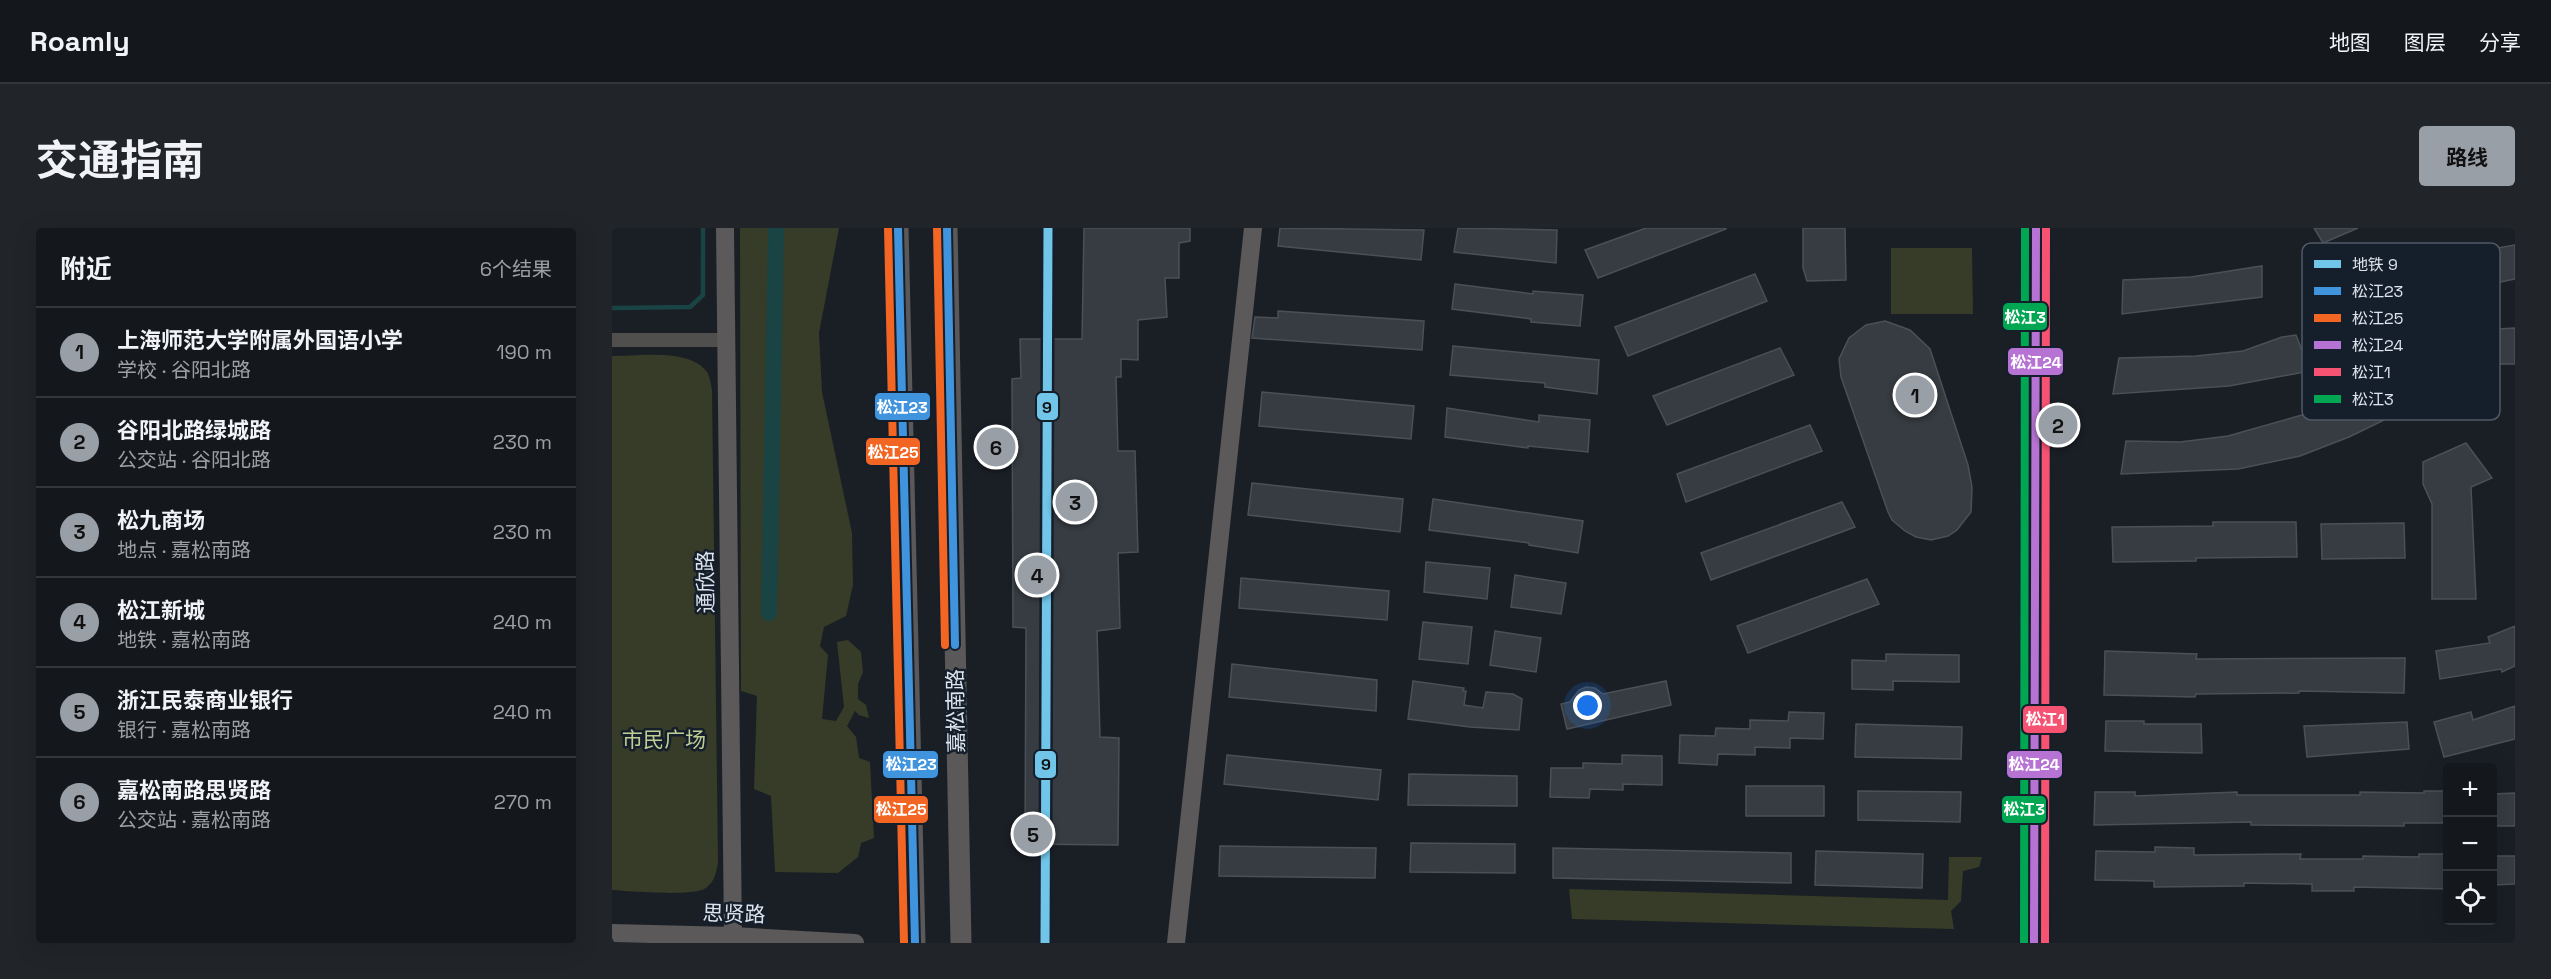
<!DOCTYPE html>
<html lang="zh">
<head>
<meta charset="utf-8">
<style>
  body { margin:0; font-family:"Space Grotesk","Noto Sans SC",sans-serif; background:#212429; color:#f1f3f6 }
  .controls { position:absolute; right:18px; bottom:18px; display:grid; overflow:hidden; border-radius:6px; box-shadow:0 6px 24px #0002 }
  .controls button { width:54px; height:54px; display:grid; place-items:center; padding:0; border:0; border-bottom:2px solid #33363b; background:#14171c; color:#f1f3f6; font:30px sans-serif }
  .you { position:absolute; left:976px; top:478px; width:21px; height:21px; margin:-15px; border:4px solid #fff; border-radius:50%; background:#1a73e8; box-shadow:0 0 0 9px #1a73e833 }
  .badge { display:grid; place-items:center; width:39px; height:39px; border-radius:50%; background:#999fa7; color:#111; font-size:20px; font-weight:700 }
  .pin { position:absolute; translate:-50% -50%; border:3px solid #fff; box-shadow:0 2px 6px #0006 }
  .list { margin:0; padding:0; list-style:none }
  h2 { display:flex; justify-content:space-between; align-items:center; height:78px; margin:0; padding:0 24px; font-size:26px }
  h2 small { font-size:20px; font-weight:400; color:#9d9fa3 }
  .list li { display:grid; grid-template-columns:39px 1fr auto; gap:18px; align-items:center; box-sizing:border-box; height:90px; padding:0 24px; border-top:2px solid #33363b }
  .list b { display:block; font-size:22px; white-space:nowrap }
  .list p { margin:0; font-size:20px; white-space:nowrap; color:#9d9fa3 }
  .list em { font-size:20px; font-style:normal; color:#9d9fa3 }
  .icon { flex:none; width:33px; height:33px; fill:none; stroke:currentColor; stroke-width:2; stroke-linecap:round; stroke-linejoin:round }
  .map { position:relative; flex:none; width:1903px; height:715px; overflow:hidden; border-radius:6px }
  header { display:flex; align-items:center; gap:36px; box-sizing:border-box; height:84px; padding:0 30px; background:#14171c; border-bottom:2px solid #33363b }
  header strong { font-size:28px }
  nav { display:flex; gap:33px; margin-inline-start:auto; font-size:21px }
  .intro { display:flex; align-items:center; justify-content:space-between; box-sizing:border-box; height:144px; padding:0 36px }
  h1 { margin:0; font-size:42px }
  .button { padding:15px 27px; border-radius:6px; background:#999fa7; color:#111; font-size:21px; font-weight:700 }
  main { display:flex; gap:36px; padding:0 36px }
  aside { flex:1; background:#14171c; border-radius:6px; box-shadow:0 6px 24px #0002 }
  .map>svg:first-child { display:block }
  .green { fill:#373c28 }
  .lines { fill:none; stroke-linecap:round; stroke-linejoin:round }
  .stream { stroke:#1a4344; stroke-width:4.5 }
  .canal { stroke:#1a4344; stroke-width:16 }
  .building { fill:#373c42; stroke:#4b5056; stroke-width:1.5 }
  .street { stroke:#504f4e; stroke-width:14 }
  .secondary { stroke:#5b5959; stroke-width:18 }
  .primary { stroke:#5a5859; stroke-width:21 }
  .bus-1-casing { stroke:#151e2b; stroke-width:12 }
  .bus-2-casing { stroke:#151e2b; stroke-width:12 }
  .bus-3-casing { stroke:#151e2b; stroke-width:12 }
  .bus-4-casing { stroke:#151e2b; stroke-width:12 }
  .bus-5-casing { stroke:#151e2b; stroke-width:12 }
  .bus-1 { stroke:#4094de; stroke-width:8 }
  .bus-2 { stroke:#f26522; stroke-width:8 }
  .bus-3 { stroke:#b673d3; stroke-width:8 }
  .bus-4 { stroke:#f65372; stroke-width:8 }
  .bus-5 { stroke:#00a651; stroke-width:8 }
  .metro-1-casing { stroke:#151e2b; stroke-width:14 }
  .metro-1 { stroke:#71c5e8; stroke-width:9 }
  .labels { text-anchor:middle; stroke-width:5; stroke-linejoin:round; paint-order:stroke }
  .street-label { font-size:21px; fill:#dde4ed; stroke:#151e2b }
  .park-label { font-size:21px; fill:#bece94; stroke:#151e2b }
  .key { fill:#151e2b; stroke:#515965; stroke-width:1.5 }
  .key-label { font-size:16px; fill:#dde4ed }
  .line-badge { stroke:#151e2b; stroke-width:2 }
  .badge-label { font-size:16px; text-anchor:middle; font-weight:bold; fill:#fff }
  .pale-badge-label { font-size:16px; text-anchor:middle; font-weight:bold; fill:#111 }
</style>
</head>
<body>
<header>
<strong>Roamly</strong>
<nav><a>地图</a><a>图层</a><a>分享</a></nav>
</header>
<div class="intro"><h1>交通指南</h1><a class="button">路线</a></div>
<main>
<aside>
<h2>附近<small>6个结果</small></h2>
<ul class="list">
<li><span class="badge">1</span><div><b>上海师范大学附属外国语小学</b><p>学校 · 谷阳北路</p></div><em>190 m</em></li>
<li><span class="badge">2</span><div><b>谷阳北路绿城路</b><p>公交站 · 谷阳北路</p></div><em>230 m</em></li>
<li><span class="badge">3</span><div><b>松九商场</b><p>地点 · 嘉松南路</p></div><em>230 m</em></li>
<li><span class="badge">4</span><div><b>松江新城</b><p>地铁 · 嘉松南路</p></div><em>240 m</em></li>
<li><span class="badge">5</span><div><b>浙江民泰商业银行</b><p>银行 · 嘉松南路</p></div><em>240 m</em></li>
<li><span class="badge">6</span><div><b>嘉松南路思贤路</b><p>公交站 · 嘉松南路</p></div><em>270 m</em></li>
</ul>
</aside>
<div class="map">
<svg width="1903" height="715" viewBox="0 0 1903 715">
  <rect width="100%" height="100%" fill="#1a1f26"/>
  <!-- green -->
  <path class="green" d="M128,0H227L207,105L210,164L240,305L241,357L234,388L212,399L208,418L216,427L210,491L224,493L232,479L225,414L236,412L249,424L251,444L246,456V471L254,477L257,490L247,487L243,483L235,498L244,509L247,530L258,534L262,610L249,615L246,629L226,645L163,644L159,568L142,561L145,468L129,463Z
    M1279,20H1360L1361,86H1279Z
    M0,128C27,128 78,120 95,144C98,149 99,157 100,162L106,635C104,645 103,653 94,660C81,669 18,663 0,662Z
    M1337,629H1370L1367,639L1351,643L1349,673L1339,683L1342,701L960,691L957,661L1336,672Z"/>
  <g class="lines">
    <!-- stream -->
    <path class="stream" d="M0,80L78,79L91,67V0"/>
    <!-- canal -->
    <path class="canal" d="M157,385L164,0"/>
  </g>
  <!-- building -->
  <path class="building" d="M472,0H578V13L567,15V50H553L555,89L526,92V132L509,131V149H504L506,223H523L526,324L506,325L508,400L485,403L488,509L507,510L506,617L413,616L414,400L401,399L400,151L409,150L408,111H470Z
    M668,0L812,2L809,32L666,18Z
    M846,0L945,2L944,35L842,24Z
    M1034,0H1114V1L986,50L973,22Z
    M1191,0H1233L1234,52L1195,53L1191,40Z
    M1702,0H1746L1711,15Z
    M1903,17V51L1796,73L1789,41L1857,25Z
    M1650,38V69L1510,86L1511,52L1579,49Z
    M1143,46L1155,73L1016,128L1003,99Z
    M843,56L921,66V63L971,67L968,98L919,94V91L840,81Z
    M666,83L812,93L810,122L640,110L643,89L666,90Z
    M1273,93L1298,102L1318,121L1356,237L1360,259L1359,284L1345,302L1336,308L1319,312L1304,309L1293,303L1280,292L1276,284L1229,149L1227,131L1237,110L1254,97Z
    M1903,100V136H1877L1832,145L1823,142V113L1868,102Z
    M1684,107L1698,143L1617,158L1501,166L1507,130L1584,128L1631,123L1670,109Z
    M841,118L987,132L985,166L933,159V155L838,147Z
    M1168,120L1182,147L1055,197L1041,168Z
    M1778,152L1793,182L1737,209L1688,228L1626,241L1509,246L1514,213L1568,214L1616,208L1711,181Z
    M650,164L802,178L799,211L647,198Z
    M835,180L927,194V187L978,192L976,224L916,218V220L833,209Z
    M1198,197L1210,223L1074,274L1065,246Z
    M1854,215L1880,250L1859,259L1864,371H1820V276L1811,256V234Z
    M640,255L791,271L788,304L636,287Z
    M821,271L971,293L966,325L917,317V315L817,302Z
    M1230,274L1243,299L1099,352L1089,325Z
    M1601,294H1684L1685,329L1584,330V333L1501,334L1500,299L1601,298Z
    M1792,295L1793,330L1710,331L1709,296Z
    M814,334L878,340L875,371L812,364Z
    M903,347L954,355L949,386L899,379Z
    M629,350L777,363L775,392L627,380Z
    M1255,351L1267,376L1136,425L1125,398Z
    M811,394L860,399L856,436L807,431Z
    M1903,398V438L1890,444L1889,441L1828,451L1824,423L1878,415L1876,409Z
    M883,403L929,410L924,444L878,437Z
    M1493,423L1585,426L1584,431L1793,430L1792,465L1687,463V465L1584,466L1583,469L1492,467Z
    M1274,426L1347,427V454L1281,453V462L1240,461V432L1274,433Z
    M620,436L765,452L764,483L617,469Z
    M801,453L852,460L851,463H854L852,477L871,480L874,464L901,466L910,471L907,502L858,499L796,491Z
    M1054,453L1059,477L955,501L949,476L958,474L967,462L974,459L983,460L991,466Z
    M1903,478V511L1832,529L1822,494L1859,484L1861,492Z
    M1177,484L1212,485L1211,511L1178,510V520L1143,519V527L1106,526L1105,537L1067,535L1068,507L1103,508L1104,500L1138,501V492L1176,493Z
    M1494,493H1532V496H1589L1590,525L1493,523Z
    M1795,494L1797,521L1695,529L1692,498Z
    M1244,496L1350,499L1349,531L1243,529Z
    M615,527L769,542L766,572L612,556Z
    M1010,527L1050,528V557L1011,556V562L978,561L977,570L938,569L939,540H971V535L1010,536Z
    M797,546L905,548V578L796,577Z
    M1134,558H1212V588H1134Z
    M1246,563L1349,564L1348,594L1246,592Z
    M1812,563H1836V595H1792V598L1639,597V594L1482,597L1483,564H1523V568L1625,564V567H1748V564L1812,565Z
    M1903,565V598H1881V566Z
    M799,615L903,616V645L798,644Z
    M608,618L764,620L763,650L607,648Z
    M1543,619L1582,620V627L1689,626L1688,631H1751V628L1807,629V626H1836V661L1742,659V663H1700V656L1632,655V658L1542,659V653L1483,652L1484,623L1543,624Z
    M941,620L1179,625V655L941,650Z
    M1204,623L1311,626L1310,660L1203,657Z
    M1881,628H1903V656L1881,657Z"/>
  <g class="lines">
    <!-- street -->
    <path class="street" d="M0,112H114"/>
    <!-- secondary -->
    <path class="secondary" d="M113,0L121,708
      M0,705L121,708L243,715
      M564,715L641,0
      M1422,715L1424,0"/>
    <!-- primary -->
    <path class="primary" d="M286,0L303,715
      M335,0L349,715"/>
    <!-- bus-1 casing -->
    <g class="bus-1-casing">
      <path id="bus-1" d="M286,0L303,715
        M335,0L343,417"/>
    </g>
    <!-- bus-2 casing -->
    <g class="bus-2-casing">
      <path id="bus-2" d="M276,0L292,715
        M325,0L333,417"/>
    </g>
    <!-- bus-3 casing -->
    <g class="bus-3-casing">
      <path id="bus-3" d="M1422,715L1424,0"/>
    </g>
    <!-- bus-4 casing -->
    <g class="bus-4-casing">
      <path id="bus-4" d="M1433,715L1434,0"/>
    </g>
    <!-- bus-5 casing -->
    <g class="bus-5-casing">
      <path id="bus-5" d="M1412,715L1413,0"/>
    </g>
    <!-- bus-1 -->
    <use href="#bus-1" class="bus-1"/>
    <!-- bus-2 -->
    <use href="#bus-2" class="bus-2"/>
    <!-- bus-3 -->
    <use href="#bus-3" class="bus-3"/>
    <!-- bus-4 -->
    <use href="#bus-4" class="bus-4"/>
    <!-- bus-5 -->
    <use href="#bus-5" class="bus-5"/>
    <!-- metro-1 casing -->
    <g class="metro-1-casing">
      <path id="metro-1" d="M433,715L436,0"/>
    </g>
    <!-- metro-1 -->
    <use href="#metro-1" class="metro-1"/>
  </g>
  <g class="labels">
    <!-- street labels -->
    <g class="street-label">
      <text transform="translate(94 354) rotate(-91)" y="7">通欣路</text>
      <text transform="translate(344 483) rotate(-91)" y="7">嘉松南路</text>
      <text transform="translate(122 686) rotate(2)" y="7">思贤路</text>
    </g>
    <!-- park labels -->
    <g class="park-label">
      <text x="52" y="519">市民广场</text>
    </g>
  </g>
  <!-- legend -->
  <rect x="1690" y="15" width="198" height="177" rx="9" class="key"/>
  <rect x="1702" y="32" width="27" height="8" fill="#71c5e8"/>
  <rect x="1702" y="59" width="27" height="8" fill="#4094de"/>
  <rect x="1702" y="86" width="27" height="8" fill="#f26522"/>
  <rect x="1702" y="113" width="27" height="8" fill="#b673d3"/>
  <rect x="1702" y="140" width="27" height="8" fill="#f65372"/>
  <rect x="1702" y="167" width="27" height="8" fill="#00a651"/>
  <g class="key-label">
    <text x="1740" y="42">地铁 9</text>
    <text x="1740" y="69">松江23</text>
    <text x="1740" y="96">松江25</text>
    <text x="1740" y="123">松江24</text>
    <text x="1740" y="150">松江1</text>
    <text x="1740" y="177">松江3</text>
  </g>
  <g class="line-badge">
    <rect x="1390" y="74" width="46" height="29" rx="6" fill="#00a651"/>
    <rect x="1395" y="119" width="57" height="29" rx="6" fill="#b673d3"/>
    <rect x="262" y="164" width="57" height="29" rx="6" fill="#4094de"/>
    <rect x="424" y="164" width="23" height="29" rx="6" fill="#71c5e8"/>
    <rect x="253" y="209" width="56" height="29" rx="6" fill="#f26522"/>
    <rect x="1410" y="477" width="46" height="29" rx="6" fill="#f65372"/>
    <rect x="422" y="522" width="23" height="29" rx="6" fill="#71c5e8"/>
    <rect x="1394" y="522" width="57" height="29" rx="6" fill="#b673d3"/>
    <rect x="270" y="522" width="57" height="29" rx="6" fill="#4094de"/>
    <rect x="261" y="567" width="56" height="29" rx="6" fill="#f26522"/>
    <rect x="1389" y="567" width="46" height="29" rx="6" fill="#00a651"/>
  </g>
  <g class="badge-label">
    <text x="1413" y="95">松江3</text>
    <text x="1424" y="140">松江24</text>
    <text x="290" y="185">松江23</text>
    <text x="281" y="230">松江25</text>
    <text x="1433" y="497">松江1</text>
    <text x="1422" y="542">松江24</text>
    <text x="299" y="542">松江23</text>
    <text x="289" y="587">松江25</text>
    <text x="1412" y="587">松江3</text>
  </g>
  <g class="pale-badge-label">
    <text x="435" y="185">9</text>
    <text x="434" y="542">9</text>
  </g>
</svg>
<div class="controls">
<button>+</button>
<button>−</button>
<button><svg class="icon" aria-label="locate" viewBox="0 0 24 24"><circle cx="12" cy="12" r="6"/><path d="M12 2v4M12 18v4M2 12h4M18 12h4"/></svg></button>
</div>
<div class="you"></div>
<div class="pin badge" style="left:1303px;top:167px">1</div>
<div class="pin badge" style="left:1446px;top:197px">2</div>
<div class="pin badge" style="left:463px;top:274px">3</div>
<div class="pin badge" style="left:425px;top:347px">4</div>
<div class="pin badge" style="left:421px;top:606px">5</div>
<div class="pin badge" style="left:384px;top:219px">6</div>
</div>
</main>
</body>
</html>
